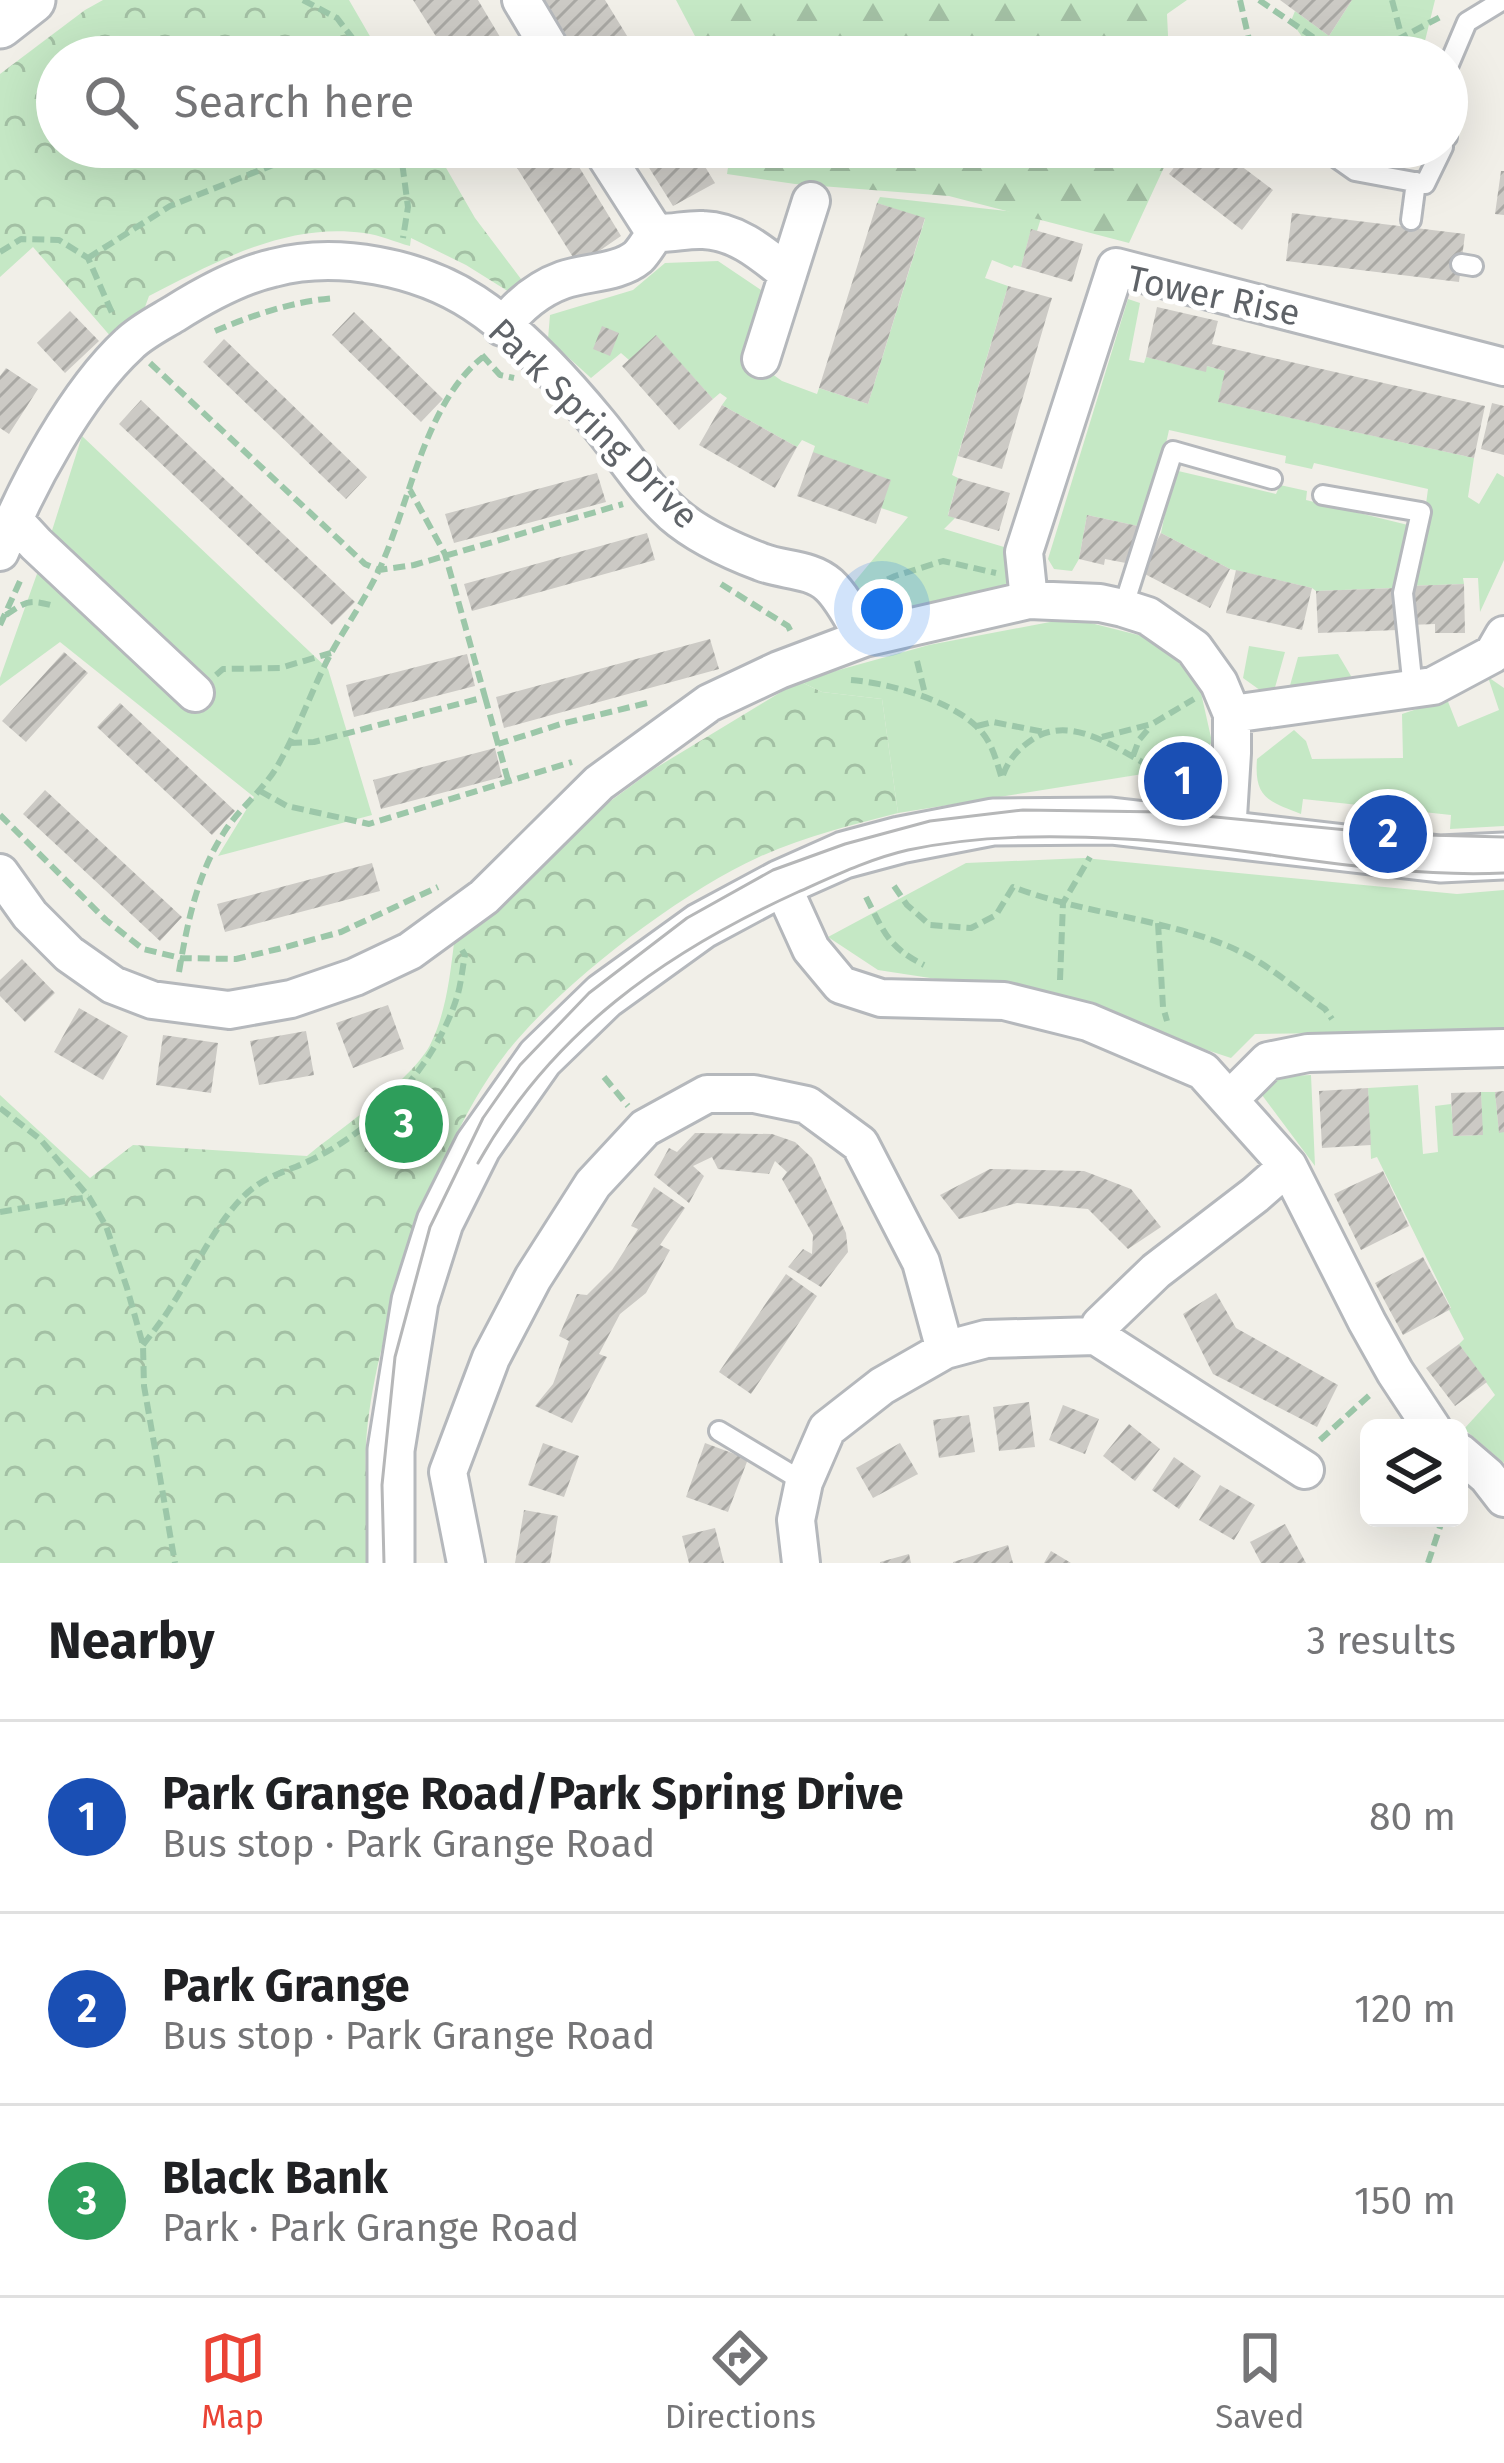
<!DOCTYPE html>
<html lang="en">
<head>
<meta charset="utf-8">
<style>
  body { margin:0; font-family:"Fira Sans",sans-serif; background:#f6f6f6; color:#202124 }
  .controls { position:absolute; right:36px; bottom:36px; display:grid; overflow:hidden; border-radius:18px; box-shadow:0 12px 48px #0002 }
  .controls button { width:108px; height:108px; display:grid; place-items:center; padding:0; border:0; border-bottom:3px solid #e0e0e0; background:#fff; color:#202124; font:60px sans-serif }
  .you { position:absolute; left:882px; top:609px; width:42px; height:42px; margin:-30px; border:9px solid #fff; border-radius:50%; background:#1a73e8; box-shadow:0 0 0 18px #1a73e833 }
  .badge { display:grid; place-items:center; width:78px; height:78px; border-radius:50%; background:#ea4335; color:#fff; font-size:39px; font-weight:700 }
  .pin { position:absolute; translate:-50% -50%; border:6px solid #fff; box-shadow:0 3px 12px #0006 }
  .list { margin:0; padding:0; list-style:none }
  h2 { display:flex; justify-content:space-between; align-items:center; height:156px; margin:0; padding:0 48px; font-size:51px }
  h2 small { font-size:39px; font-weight:400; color:#757577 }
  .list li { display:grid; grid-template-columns:78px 1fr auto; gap:36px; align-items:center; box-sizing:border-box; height:192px; padding:0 48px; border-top:3px solid #e0e0e0 }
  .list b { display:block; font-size:45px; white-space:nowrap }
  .list p { margin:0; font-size:39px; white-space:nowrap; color:#757577 }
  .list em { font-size:39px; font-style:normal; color:#757577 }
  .icon { flex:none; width:66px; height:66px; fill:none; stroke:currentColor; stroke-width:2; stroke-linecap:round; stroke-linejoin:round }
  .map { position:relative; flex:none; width:1504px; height:1563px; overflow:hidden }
  .search { position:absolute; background:#fff; box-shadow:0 12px 48px #0002; left:36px; right:36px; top:36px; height:132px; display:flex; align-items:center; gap:30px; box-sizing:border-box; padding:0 42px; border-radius:66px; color:#757577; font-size:45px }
  .sheet { height:732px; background:#fff }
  nav { display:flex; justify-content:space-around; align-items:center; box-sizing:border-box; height:168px; border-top:3px solid #e0e0e0; background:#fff; font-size:33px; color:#757577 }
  nav a { display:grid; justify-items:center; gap:6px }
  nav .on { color:#ea4335 }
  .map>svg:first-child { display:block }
  .green { fill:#c5e8c5 }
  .forest { fill:url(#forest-firs) }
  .park { fill:url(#park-crowns) }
  .building { fill:url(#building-hatch) }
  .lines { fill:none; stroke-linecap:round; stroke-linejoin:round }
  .service-casing { stroke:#b5b8bc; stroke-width:24 }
  .minor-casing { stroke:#b5b8bc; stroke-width:42 }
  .tertiary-casing { stroke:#b5b8bc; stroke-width:51 }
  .path { stroke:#9cc7a9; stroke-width:6; stroke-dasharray:12 6; stroke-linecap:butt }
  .service { stroke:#fff; stroke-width:18 }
  .minor { stroke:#fff; stroke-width:36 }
  .tertiary { stroke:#fff; stroke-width:45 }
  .tram { stroke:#b6b7b8; stroke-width:3 }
  .labels { text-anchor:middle; stroke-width:10; stroke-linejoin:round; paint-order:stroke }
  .street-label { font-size:36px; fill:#5f6368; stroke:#fff }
</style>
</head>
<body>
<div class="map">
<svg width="1504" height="1563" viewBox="0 0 1504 1563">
  <defs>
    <pattern id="forest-firs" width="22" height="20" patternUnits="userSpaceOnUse" patternTransform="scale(3)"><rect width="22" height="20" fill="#c5e8c5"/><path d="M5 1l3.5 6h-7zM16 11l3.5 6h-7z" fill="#a3c0a4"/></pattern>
    <pattern id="park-crowns" width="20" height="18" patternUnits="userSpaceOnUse" patternTransform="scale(3)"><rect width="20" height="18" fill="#c5e8c5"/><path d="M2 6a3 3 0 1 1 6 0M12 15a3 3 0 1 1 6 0" fill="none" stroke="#a3c0a4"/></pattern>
    <pattern id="building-hatch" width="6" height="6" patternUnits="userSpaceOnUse" patternTransform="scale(3)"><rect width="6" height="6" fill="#cccac5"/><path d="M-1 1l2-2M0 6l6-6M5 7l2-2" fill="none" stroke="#a9a8a4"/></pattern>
  </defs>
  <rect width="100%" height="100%" fill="#f1efe8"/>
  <!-- green -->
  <path class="green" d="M1352,0H1435L1421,57H1311L1305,41L1291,21L1295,11L1329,36Z
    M880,197L1042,215L1037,231L1031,230L1021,267L1014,265L1012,268L992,260L985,278L1008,286L952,475L958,478L948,515L955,518L944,529L1004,547L1007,584L881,616L846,592L908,517L881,508L813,452L815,446L802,440L797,447L722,405L727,398L720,393L713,399L656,336L629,360L621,353L591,378L548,339L550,315L633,290L665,263L718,261L767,294L750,358L782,381L817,394L819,388L868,404L925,219L877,203Z
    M1128,299L1140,303L1129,360L1144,363L1146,357L1205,371L1207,366L1225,371L1219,402L1474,458L1468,497L1479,504L1497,473L1504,477V560L1480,612L1478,578H1463L1464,584L1408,586L1420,549L1428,489L1314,463L1312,469L1285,463L1286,456L1169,430L1147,528L1087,515L1079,559L1072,571L1054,569L1048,559Z
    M82,436L328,669L372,815L218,856L254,797L60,642L0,686V678L49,540Z
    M1174,470L1276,494L1280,485L1307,491L1306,500L1408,525L1406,549L1396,588L1316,591L1312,588L1230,569L1161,533Z
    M1071,618L1142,636L1197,675L1212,742L1193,766L898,813L882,699L822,692L799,681L929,645Z
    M1249,646L1285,652L1274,691L1264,693L1243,678Z
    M1338,654L1351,676L1347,682L1289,689L1298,657Z
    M1488,677L1504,688V826L1450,829L1451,815L1303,799L1301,814C1268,801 1254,798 1257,759L1294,730L1306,741L1312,759L1403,758L1402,714L1447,699L1458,727L1499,710Z
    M1084,858L1457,894L1504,890V1031L1255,1034L1231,1058L1041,995L878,970L828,937L966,863Z
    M1311,1075L1315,1166L1262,1095L1271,1077Z
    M1418,1085L1423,1154L1438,1152L1435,1106L1451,1104L1454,1136L1482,1135L1481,1092H1495L1499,1132H1504V1463L1464,1429L1495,1395L1459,1344L1464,1339L1449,1310L1451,1308L1377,1157L1371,1159L1368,1088Z"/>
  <!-- forest -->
  <path class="forest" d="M676,0H1187L1167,14L1169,57H706Z
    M731,147H1172V150L1129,243L949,196L795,184L727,174Z"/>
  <!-- park -->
  <path class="park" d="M103,0H349L382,57H57V147H434L475,218L524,283L511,293L466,265L411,238L410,246C395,242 380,235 364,233C286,222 216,262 149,296L141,318L112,338L33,247L0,277V74L85,10Z
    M799,681L822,692L882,699L898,813C851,825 804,837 759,857C678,894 562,983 507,1052C459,1113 429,1193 406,1266C387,1323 370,1384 366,1444C364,1483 371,1524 373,1563H0V1095L90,1178L133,1145L307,1156C340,1129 414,1079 431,1043C446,1012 450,976 454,943L586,819L654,769Z"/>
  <!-- building -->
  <path class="building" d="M413,0H478L512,57H449Z
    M544,0H605L640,57H580Z
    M1280,0H1352L1329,36Z
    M504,147H567L621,236L589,258L576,262Z
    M636,147H693L715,183L673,206Z
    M1190,147H1216L1273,190L1242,230L1169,174Z
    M1501,171H1504V215L1495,214Z
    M877,203L925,218L868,404L819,388Z
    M1292,213L1465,234L1459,282L1286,261Z
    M1031,229L1083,244L1072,282L1021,267Z
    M1008,286L1052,298L1002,469L958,456Z
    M1157,307L1218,321L1212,344L1485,406L1474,458L1218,402L1225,371L1207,366L1206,372L1146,357Z
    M70,311L99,341L65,373L37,343Z
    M354,312L443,399L421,422L332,335Z
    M602,326L619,333L610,356L593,349Z
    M656,335L713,399L679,430L622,366Z
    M224,339L367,477L346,499L203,362Z
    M6,368L38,389L9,434L0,428V376Z
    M141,400L355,602L332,625L119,424Z
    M1492,403L1504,406V455L1481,449Z
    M722,405L797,447L775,488L699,445Z
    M813,452L891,480L876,524L797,496Z
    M597,473L606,502L454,543L445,514Z
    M958,478L1010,493L999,531L948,516Z
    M1087,515L1138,526L1131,564L1105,559L1104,565L1079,559Z
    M647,533L655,560L472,611L464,584Z
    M1161,533L1230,569L1210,608L1141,572Z
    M1236,570L1312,588L1302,630L1226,613Z
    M1464,584L1465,633H1435V624L1409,625L1408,586Z
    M1396,588L1398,630L1318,633L1316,591Z
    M710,639L719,669L504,728L496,697Z
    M64,652L88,673L26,742L2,721Z
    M467,654L475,686L354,717L346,685Z
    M120,703L235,811L212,835L97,727Z
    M495,748L502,777L381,809L373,780Z
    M45,790L182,917L160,941L23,814Z
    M372,863L380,891L225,932L217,904Z
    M22,959L55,993L25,1022L0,996V980Z
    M388,1005L404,1049L353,1068L336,1023Z
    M79,1008L128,1036L103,1080L54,1052Z
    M306,1031L314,1075L259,1085L250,1041Z
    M163,1035L218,1043L211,1093L156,1085Z
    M1368,1088L1371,1145L1322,1148L1319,1091Z
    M1504,1091V1132L1499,1133L1495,1092Z
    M1481,1092L1483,1135L1453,1136L1451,1093Z
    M695,1133L772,1134L795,1142L812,1158L846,1233L848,1252L821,1287L788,1267L803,1249L812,1254L813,1235L782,1179L787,1172L775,1161L769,1174L718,1169L712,1157L693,1166L704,1176L689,1203L654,1175L669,1148L677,1152Z
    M990,1169L1084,1171L1131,1189L1161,1227L1128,1249L1088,1209L1017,1203L959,1219L940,1195Z
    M1383,1171L1409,1226L1361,1250L1334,1194Z
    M654,1187L685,1208L660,1245L670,1250L646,1293L620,1314L599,1354L607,1357L572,1423L535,1406L553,1384L569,1341L559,1336L577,1294L587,1295L612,1270L638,1229L631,1226Z
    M1423,1257L1451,1309L1403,1335L1375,1283Z
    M786,1274L817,1296L751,1394L719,1372Z
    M1216,1293L1236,1328L1338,1385L1317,1427L1213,1374L1183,1314Z
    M1459,1344L1487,1382L1455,1406L1426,1368Z
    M1029,1402L1035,1447L999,1451L993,1407Z
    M1063,1405L1099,1419L1085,1454L1049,1440Z
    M969,1415L975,1452L939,1458L933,1420Z
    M1129,1424L1160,1449L1135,1481L1103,1456Z
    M543,1443L579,1456L564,1497L528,1485Z
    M705,1443L748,1459L728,1512L686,1497Z
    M900,1443L918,1474L873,1498L856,1468Z
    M1174,1457L1201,1476L1179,1509L1152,1490Z
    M1220,1485L1255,1505L1234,1540L1199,1520Z
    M524,1510L558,1516L550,1563H515Z
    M1285,1524L1306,1563H1261L1250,1542Z
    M715,1528L724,1563H689L682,1536Z
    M1008,1545L1013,1563H953V1562Z
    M1051,1551L1071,1563H1044Z
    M909,1554L911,1563H880V1562Z"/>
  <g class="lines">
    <!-- service casing -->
    <g class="service-casing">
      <path id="service" d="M1447,69L1467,22L1503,0
        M1447,92V137
        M1321,147L1355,171L1425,184L1443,147
        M1411,220L1416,182
        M1461,264L1473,266
        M1323,495L1421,512L1403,593L1413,689
        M1123,608L1173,451L1272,479
        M719,1431L804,1482"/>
    </g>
    <!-- minor casing -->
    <g class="minor-casing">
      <path id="minor" d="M521,0L555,57
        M600,147L655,233
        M655,233C672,234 687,229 703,230C737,231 763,254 788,274
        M502,327C518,306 538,289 563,280C586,272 619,273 638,257C644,251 650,241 655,233
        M761,359L811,201
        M13,519L36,544L195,693
        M0,552C27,485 76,393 129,344C141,332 159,323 174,314C204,295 238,276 273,268C337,251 419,267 474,303C517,331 565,383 598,423C623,453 644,488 673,514C697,535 732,551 761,562C783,571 810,568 829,585C843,598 854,621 864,638
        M1029,600L1024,552L1116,267L1504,367
        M1232,714L1433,686L1493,654L1504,635
        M0,873L30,915L69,954L113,985L152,1000L229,1010L291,999L355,977L410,951L484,897L599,783L709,703L779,670L864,638L1029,600L1100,603L1123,608L1148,616L1194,648L1219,683L1232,714V753L1227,833
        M781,883L811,949L841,985L881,998L1004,1001L1088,1022L1203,1071L1288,1166L1367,1322L1395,1372L1432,1428
        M1229,1100L1268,1061L1308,1053L1504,1048
        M1096,1336L1305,1470
        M1459,1452L1487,1476L1504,1498
        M466,1563L448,1472L491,1358L533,1278L593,1184L645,1128L707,1094H754L807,1105L860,1144L921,1262L945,1350
        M801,1563L796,1520L804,1482L827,1429L882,1386L945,1350L986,1339L1096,1336L1100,1325L1156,1271L1255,1195L1288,1166"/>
    </g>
    <!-- tertiary casing -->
    <g class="tertiary-casing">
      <path id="tertiary" d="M0,25L32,0
        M391,1563V1450L415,1301L440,1222L478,1146L540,1058L604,996L701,926L781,883L844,855L900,840L993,822L1111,821L1440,859L1504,856"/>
    </g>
    <!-- path -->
    <path class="path" d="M303,0L337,18L367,57
      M1240,0L1253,57
      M1259,0L1342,57
      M1392,0L1407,57
      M1365,57L1444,15
      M400,147L408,207L403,238
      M0,252L21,239L59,240L88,258L113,315
      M88,258L170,206L318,147
      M215,331C253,315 294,301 335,298
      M482,355L500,375L514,378
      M150,363L365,564L379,570L414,565L623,504
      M721,584L788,626L792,634
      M871,587L895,576L943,561L996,573
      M6,615C26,601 30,599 54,606
      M0,625L21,579
      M917,661L926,698
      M216,675L223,669L280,668L331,653
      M851,680C888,683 950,700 977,727C992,741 996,760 1002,779
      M485,697L498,744
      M977,726L993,722L1044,732
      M1102,737L1152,724L1194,699
      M290,743L314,742L485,697L445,554L410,490
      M1133,756L1139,740L1150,727
      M1003,775C1009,759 1018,749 1033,739C1073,713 1121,752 1157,770C1168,775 1181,776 1194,778L1198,776
      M508,780L498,744L561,724L651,702
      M260,791L287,806L369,824L572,762
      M0,815L106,920L143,949L181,958L236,959L278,949L341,932L438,887
      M894,886L907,905L930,925L971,928L996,915L1013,887C1086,915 1168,918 1239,951C1269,965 1297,990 1325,1009L1332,1019
      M866,897C884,932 888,947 924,965
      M1158,923L1163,1007L1167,1021
      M179,972C187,924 197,875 223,834C237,811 260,793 275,770C297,734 310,693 330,655C346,626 366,598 380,568C410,502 425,403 483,357
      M1060,980L1063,903L1090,857
      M604,1077L628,1106
      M0,1108L40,1139L89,1197L106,1226L127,1288L143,1345L144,1386L175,1563
      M0,1212L89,1197
      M143,1345C152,1333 162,1321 170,1308C193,1273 211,1231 240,1200C262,1176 284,1173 311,1160C375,1130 434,1067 456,1000C461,986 462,970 465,955L462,950
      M1320,1440L1372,1393
      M1428,1563L1443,1518"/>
    <!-- service -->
    <use href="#service" class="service"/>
    <!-- minor -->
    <use href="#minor" class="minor"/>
    <!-- tertiary -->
    <use href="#tertiary" class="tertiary"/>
    <!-- tram -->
    <path class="tram" d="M478,1163C552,1032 664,953 798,892C834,876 869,859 908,850C979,835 1052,835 1125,839C1251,846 1377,879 1504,873
      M384,1563L382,1485L395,1357L430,1227L483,1118L520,1065L589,993L687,918L773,870L845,844L930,821L1023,810L1164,812L1388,834L1504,837"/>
  </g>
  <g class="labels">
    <!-- street labels -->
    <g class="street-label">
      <text transform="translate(1214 295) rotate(12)" y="13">Tower Rise</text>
      <text transform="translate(594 423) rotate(45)" y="13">Park Spring Drive</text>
    </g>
  </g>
</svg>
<div class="controls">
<button><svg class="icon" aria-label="layers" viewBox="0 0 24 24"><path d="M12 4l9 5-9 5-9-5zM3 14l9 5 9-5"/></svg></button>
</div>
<div class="you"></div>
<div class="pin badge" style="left:1183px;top:781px;background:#1a4fb4">1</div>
<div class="pin badge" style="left:1388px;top:834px;background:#1a4fb4">2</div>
<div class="pin badge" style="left:404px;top:1124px;background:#2e9e5b">3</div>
<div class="search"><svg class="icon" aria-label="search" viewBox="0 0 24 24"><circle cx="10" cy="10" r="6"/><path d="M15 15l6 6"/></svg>Search here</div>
</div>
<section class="sheet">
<h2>Nearby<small>3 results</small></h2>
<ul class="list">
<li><span class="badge" style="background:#1a4fb4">1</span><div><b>Park Grange Road/Park Spring Drive</b><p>Bus stop · Park Grange Road</p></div><em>80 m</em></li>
<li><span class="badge" style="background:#1a4fb4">2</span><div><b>Park Grange</b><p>Bus stop · Park Grange Road</p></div><em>120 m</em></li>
<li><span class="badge" style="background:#2e9e5b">3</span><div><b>Black Bank</b><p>Park · Park Grange Road</p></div><em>150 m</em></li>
</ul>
</section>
<nav>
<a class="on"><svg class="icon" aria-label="map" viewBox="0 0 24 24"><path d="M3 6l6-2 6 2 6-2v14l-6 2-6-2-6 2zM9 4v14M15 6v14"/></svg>Map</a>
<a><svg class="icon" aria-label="directions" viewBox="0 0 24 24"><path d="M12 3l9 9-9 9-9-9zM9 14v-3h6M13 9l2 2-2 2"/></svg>Directions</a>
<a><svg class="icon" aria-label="saved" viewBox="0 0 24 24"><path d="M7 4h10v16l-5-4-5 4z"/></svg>Saved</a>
</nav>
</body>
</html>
